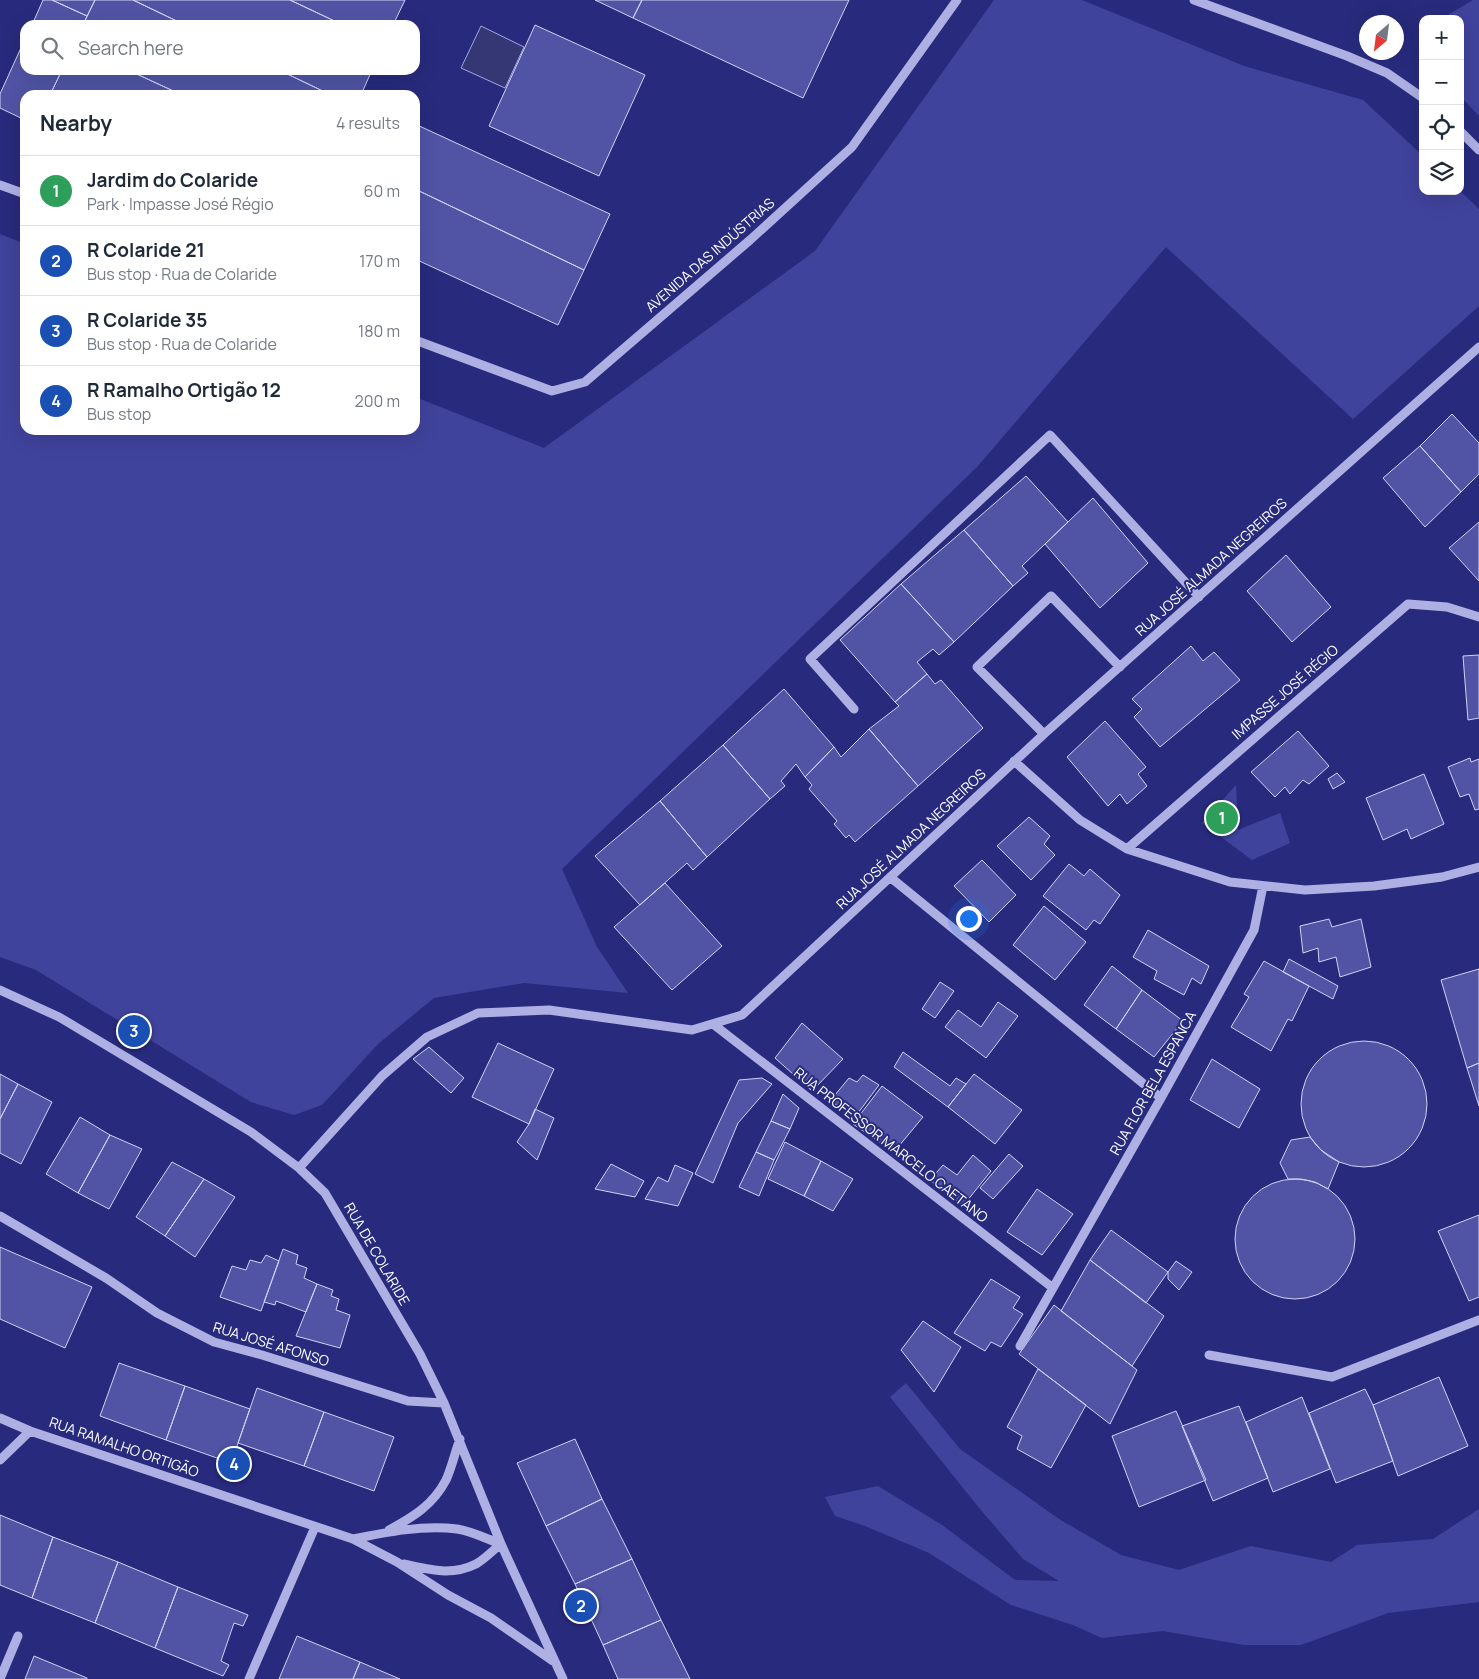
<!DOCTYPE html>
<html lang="en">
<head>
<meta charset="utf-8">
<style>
  body { margin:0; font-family:Manrope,sans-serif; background:#f2f2f3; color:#1f2937 }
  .controls { position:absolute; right:15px; top:15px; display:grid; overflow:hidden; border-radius:10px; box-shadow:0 5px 20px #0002 }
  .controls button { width:45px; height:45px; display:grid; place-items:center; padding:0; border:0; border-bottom:1px solid #e0e1e3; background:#fff; color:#1f2937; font:25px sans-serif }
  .compass { position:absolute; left:1359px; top:15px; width:45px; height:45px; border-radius:50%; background:#fff; box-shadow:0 5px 20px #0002; rotate:208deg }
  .you { position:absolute; left:968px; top:918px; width:18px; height:18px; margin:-12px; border:4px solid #fff; border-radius:50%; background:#1a73e8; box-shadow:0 0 0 8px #1a73e833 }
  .badge { display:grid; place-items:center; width:32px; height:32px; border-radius:50%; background:#7c3aed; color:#fff; font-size:16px; font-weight:700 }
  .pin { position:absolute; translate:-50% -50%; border:2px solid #fff; box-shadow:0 1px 5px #0006 }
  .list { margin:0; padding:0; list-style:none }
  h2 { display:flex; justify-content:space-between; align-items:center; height:65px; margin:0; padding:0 20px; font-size:21px }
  h2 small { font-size:16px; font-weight:400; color:#747a83 }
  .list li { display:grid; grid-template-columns:32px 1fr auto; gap:15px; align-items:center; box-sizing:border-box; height:70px; padding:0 20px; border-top:1px solid #e0e1e3 }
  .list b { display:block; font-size:19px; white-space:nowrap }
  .list p { margin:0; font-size:16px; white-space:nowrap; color:#747a83 }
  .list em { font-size:16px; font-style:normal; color:#747a83 }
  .icon { flex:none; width:28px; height:28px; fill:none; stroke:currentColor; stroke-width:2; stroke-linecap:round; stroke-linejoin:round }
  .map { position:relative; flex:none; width:1479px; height:1679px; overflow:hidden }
  .search { position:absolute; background:#fff; box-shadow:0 5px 20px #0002; left:20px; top:20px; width:400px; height:55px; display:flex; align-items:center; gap:12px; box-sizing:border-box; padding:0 18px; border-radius:15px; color:#747a83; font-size:19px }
  .panel { position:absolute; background:#fff; box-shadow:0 5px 20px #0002; left:20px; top:90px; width:400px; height:345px; border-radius:15px }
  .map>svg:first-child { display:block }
  .green { fill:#40439c }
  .water { fill:#353775; stroke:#a2a6e5 }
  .building { fill:#5154a5; stroke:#d0d2f4 }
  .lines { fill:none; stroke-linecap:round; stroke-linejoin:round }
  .minor { stroke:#aeb0e4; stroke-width:9 }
  .labels { text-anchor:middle; stroke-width:4; stroke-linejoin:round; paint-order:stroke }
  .street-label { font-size:14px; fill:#fff; stroke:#282b7d }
</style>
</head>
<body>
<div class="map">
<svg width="1479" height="1679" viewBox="0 0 1479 1679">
  <rect width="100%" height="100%" fill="#282b7d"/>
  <!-- green -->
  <path class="green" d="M994,0H1082L1244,66L1363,100L1423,156V191H1460L1479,209V306L1353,419L1166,247L977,467L562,869L597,947L628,993L524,983L434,998L378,1044L322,1105L294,1115L251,1102L36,970L0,957V234L25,244V430H415V397L544,448L815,251Z
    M1473,0H1479V116L1460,96V19H1441Z
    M1236,785L1238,830L1280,813L1290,843L1252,860L1202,823Z
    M906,1383L960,1449L1059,1519L1121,1555L1179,1570L1251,1546L1331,1562L1357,1545L1433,1539L1479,1509V1602L1388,1613L1301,1645H1244L1163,1631L1102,1638L1073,1625L1011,1605L929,1553L865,1526L835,1516L825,1497L878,1486L942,1525L1015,1580L1059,1581L1023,1559L980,1509L890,1397Z"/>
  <!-- water -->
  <path class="water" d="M481,26L524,47L505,88L461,68Z"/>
  <!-- building -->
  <path class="building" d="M43,0H52L87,16L83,25H32Z
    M52,0H95L87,16Z
    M95,0H133L185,25H83Z
    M133,0H290L343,25H185Z
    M290,0H405L393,25H343Z
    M595,0H642L633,18Z
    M642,0H849L803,98L633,18Z
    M535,25L645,75L599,176L489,126Z
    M25,39V70H62L50,95H25V120L0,108V94Z
    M62,70H128L182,95H50Z
    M128,70H279L331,95H182Z
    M279,70H372L361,95H331Z
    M415,124L610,214L584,270L415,189Z
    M415,189L584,270L558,325L415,259Z
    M1452,414L1479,443V474L1461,492L1420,446Z
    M1420,446L1461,492L1425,527L1383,478Z
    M1026,476L1068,522L1022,566L1028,573L1013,586L964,530Z
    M1093,498L1148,563L1100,608L1045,544Z
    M1479,522V581L1449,548Z
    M964,530L1013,586L954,642L901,584Z
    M1286,555L1331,607L1292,642L1247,591Z
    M901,584L954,642L939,655L933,649L917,662L927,674L895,702L840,640Z
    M1191,646L1203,661L1214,652L1240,680L1160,747L1134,717L1142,709L1132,699Z
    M1479,655V718L1468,720L1463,656Z
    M927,674L935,684L941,680L983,728L918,786L869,729L899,706L895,702Z
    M784,689L834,747L805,777L796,764L781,781L785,786L770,799L723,745Z
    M1105,721L1146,767L1138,774L1147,786L1127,804L1120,794L1108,806L1067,757Z
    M869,729L918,786L855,842L849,835L846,838L834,824L837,821L809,789L812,785L805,777L834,747L841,757Z
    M1298,731L1329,766L1309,784L1303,780L1290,794L1285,787L1275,797L1251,772Z
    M723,745L770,799L707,857L660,801Z
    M1470,758L1471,762L1479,759V809L1475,810L1469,794L1460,797L1448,767Z
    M1337,773L1345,782L1333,789L1328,779Z
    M1424,774L1444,824L1411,839L1407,829L1383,840L1366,798Z
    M660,801L707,857L693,870L687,863L640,905L595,856Z
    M1029,817L1050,836L1044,844L1055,855L1031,880L997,846Z
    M982,860L1016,895L989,922L954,886Z
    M1069,864L1084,876L1090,869L1120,895L1100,924L1094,920L1086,930L1043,896Z
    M665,883L722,946L672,990L614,927Z
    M1044,906L1086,942L1055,980L1013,945Z
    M1329,919L1332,927L1361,919L1371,967L1340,977L1336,957L1319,962L1318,948L1303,953L1300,926Z
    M1148,930L1209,966L1201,984L1192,978L1184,995L1154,979L1157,971L1133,957Z
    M1289,959L1338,986L1333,999L1283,972Z
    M1264,961L1309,986L1292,1021L1288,1019L1271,1051L1231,1027L1249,997L1244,994Z
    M1112,966L1142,990L1116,1029L1084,1005Z
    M1479,969V1063L1467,1068L1441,980Z
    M940,982L954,991L935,1018L922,1009Z
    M1142,990L1183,1021L1154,1057L1116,1029Z
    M998,1002L1018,1016L986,1058L945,1027L958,1010L981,1027Z
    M802,1023L843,1059L812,1091L775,1058Z
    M1301 1104a63 63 0 1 1 126 0a63 63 0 1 1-126 0Z
    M498,1043L554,1069L529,1124L472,1097Z
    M429,1047L464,1078L451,1093L413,1059Z
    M903,1052L950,1086L956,1078L966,1084L948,1107L894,1067Z
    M1212,1059L1260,1089L1239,1128L1190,1100Z
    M1479,1063V1106L1467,1068Z
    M0,1074L18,1084L0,1119Z
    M974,1074L1022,1110L995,1144L948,1107Z
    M863,1075L879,1085L855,1117L830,1101L849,1078L857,1082Z
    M762,1078L772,1084L738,1123L713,1183L695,1174L739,1080Z
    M18,1084L52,1102L21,1164L0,1153V1119Z
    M882,1086L923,1117L894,1152L853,1124Z
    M783,1094L799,1108L790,1129L771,1121Z
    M535,1109L554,1118L537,1160L517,1142L529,1124Z
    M80,1117L110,1135L78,1193L46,1174Z
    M771,1121L790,1129L774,1160L756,1152Z
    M110,1135L142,1149L109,1209L78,1193Z
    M1310,1137L1321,1150L1339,1162L1328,1189L1315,1182L1301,1179H1288L1280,1163L1291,1140Z
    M785,1142L821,1161L804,1196L768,1179Z
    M756,1152L774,1160L759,1196L739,1187Z
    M1009,1154L1023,1166L993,1199L980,1188Z
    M973,1155L991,1171L963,1206L930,1180L943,1165L957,1175Z
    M821,1161L853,1179L833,1211L804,1196Z
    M172,1162L204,1179L165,1236L136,1217Z
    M611,1164L644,1181L635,1197L595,1189Z
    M675,1165L693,1173L678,1206L645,1199L658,1177L668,1182Z
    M204,1179L235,1197L195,1257L165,1236Z
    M1235 1239a60 60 0 1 1 120 0a60 60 0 1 1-120 0Z
    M1037,1189L1073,1214L1042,1255L1007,1232Z
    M1479,1215V1297L1469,1301L1438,1231Z
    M1111,1230L1168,1272L1146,1303L1090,1260Z
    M0,1247L92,1287L65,1348L0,1319Z
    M283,1249L298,1255L296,1264L307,1268L304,1278L317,1284L306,1312L276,1301L275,1305L264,1302Z
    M266,1255L279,1261L261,1311L220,1297L232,1266L246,1270L250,1260L261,1263Z
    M1090,1260L1164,1316L1132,1366L1061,1311Z
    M1176,1261L1192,1272L1179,1290L1168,1279V1272Z
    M991,1279L1020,1297L1013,1308L1023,1314L1001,1347L991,1342L985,1351L954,1333Z
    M317,1284L333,1290L331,1296L339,1299L336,1310L350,1315L340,1348L296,1336Z
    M1054,1305L1137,1370L1110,1424L1019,1354Z
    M923,1321L961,1347L934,1392L901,1350Z
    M119,1363L185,1386L166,1440L100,1416Z
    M1038,1369L1086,1405L1051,1468L1017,1449L1022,1436L1007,1427Z
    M1439,1377L1468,1446L1398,1476L1373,1405Z
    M185,1386L250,1409L231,1463L166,1440Z
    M257,1388L324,1412L304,1466L238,1443Z
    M1365,1389L1373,1405L1393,1461L1336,1483L1309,1413Z
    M1302,1397L1330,1469L1273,1492L1246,1422Z
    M1239,1406L1268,1478L1213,1501L1182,1426Z
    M1176,1411L1206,1480L1139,1507L1112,1436Z
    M324,1412L394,1437L374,1491L304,1466Z
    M575,1439L602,1499L546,1526L517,1463Z
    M602,1499L632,1559L575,1584L546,1526Z
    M0,1515L53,1537L32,1598L0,1585Z
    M53,1537L118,1562L95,1623L32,1598Z
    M632,1559L661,1620L603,1645L575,1584Z
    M118,1562L178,1587L155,1648L95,1623Z
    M178,1587L248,1615L243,1626L234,1623L221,1661L229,1665L223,1676L155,1648Z
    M661,1620L690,1679H618L603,1645Z
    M297,1636L360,1662L353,1679H279Z
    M34,1656L87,1678V1679H25Z
    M360,1662L400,1679H353Z"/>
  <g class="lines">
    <!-- minor -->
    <path class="minor" d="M1194,0L1347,56L1387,73L1423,98
      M1460,131L1479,150
      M0,185L25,194
      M415,340L552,391L585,382L750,240L852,147L957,0
      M854,709L810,659L1050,435L1199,597
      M1044,734L977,667L1051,596L1120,667
      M1014,761L1080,820L1127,849L1230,882L1305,890L1374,886L1442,877L1479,867
      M1127,849L1408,604L1447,607L1479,617
      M890,877L1161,1098
      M0,990L59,1017L251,1132L299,1168L325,1193L420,1354L444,1403L501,1544L563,1679
      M713,1024L1053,1288
      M299,1168L382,1076L427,1037L478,1013L549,1010L692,1030L742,1015L1044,734L1479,347
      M0,1216L106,1278L157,1313L214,1342L262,1355L408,1401L444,1403
      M1020,1346L1161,1098L1254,930L1263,886
      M1209,1355L1332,1377L1479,1320
      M0,1418L30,1431L353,1539L397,1562L448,1595L491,1618L553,1661
      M0,1460L30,1431
      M389,1530C413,1517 433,1505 446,1480C452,1467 455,1452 460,1439
      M353,1539C387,1532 422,1525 457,1529C471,1531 487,1539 501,1544
      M404,1564C429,1570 452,1576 476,1564C485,1559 493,1550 501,1544
      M0,1679L18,1636
      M249,1679L315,1527"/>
  </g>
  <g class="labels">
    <!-- street labels -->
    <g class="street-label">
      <text transform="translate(710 255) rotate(-41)" y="5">AVENIDA DAS INDÚSTRIAS</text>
      <text transform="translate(1211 567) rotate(-42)" y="5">RUA JOSÉ ALMADA NEGREIROS</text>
      <text transform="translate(1285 692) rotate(-41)" y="5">IMPASSE JOSÉ RÉGIO</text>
      <text transform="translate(911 839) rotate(-43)" y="5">RUA JOSÉ ALMADA NEGREIROS</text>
      <text transform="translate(1153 1083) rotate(-61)" y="5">RUA FLOR BELA ESPANCA</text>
      <text transform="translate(891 1145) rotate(38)" y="5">RUA PROFESSOR MARCELO CAETANO</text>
      <text transform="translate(377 1254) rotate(60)" y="5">RUA DE COLARIDE</text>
      <text transform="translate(271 1344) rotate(17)" y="5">RUA JOSÉ AFONSO</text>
      <text transform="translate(124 1447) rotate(19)" y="5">RUA RAMALHO ORTIGÃO</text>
    </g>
  </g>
</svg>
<div class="controls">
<button>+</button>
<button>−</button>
<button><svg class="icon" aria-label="locate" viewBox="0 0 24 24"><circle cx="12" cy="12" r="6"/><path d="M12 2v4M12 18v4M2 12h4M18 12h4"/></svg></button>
<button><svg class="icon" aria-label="layers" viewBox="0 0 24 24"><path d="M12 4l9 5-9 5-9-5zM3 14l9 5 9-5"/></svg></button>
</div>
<svg class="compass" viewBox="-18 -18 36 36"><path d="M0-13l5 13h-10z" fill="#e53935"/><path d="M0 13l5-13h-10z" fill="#747a83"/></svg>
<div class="you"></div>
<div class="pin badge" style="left:1222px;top:818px;background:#2e9e5b">1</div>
<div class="pin badge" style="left:581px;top:1606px;background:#1a4fb4">2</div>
<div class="pin badge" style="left:134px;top:1031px;background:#1a4fb4">3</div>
<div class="pin badge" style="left:234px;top:1464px;background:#1a4fb4">4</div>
<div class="search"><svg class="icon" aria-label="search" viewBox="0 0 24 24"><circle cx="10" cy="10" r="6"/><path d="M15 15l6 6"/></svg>Search here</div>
<section class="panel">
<h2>Nearby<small>4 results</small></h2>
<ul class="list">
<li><span class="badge" style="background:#2e9e5b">1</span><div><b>Jardim do Colaride</b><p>Park · Impasse José Régio</p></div><em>60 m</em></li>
<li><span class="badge" style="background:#1a4fb4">2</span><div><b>R Colaride 21</b><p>Bus stop · Rua de Colaride</p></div><em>170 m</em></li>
<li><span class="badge" style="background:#1a4fb4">3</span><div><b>R Colaride 35</b><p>Bus stop · Rua de Colaride</p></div><em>180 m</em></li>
<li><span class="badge" style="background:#1a4fb4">4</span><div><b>R Ramalho Ortigão 12</b><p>Bus stop</p></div><em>200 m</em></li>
</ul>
</section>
</div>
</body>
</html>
